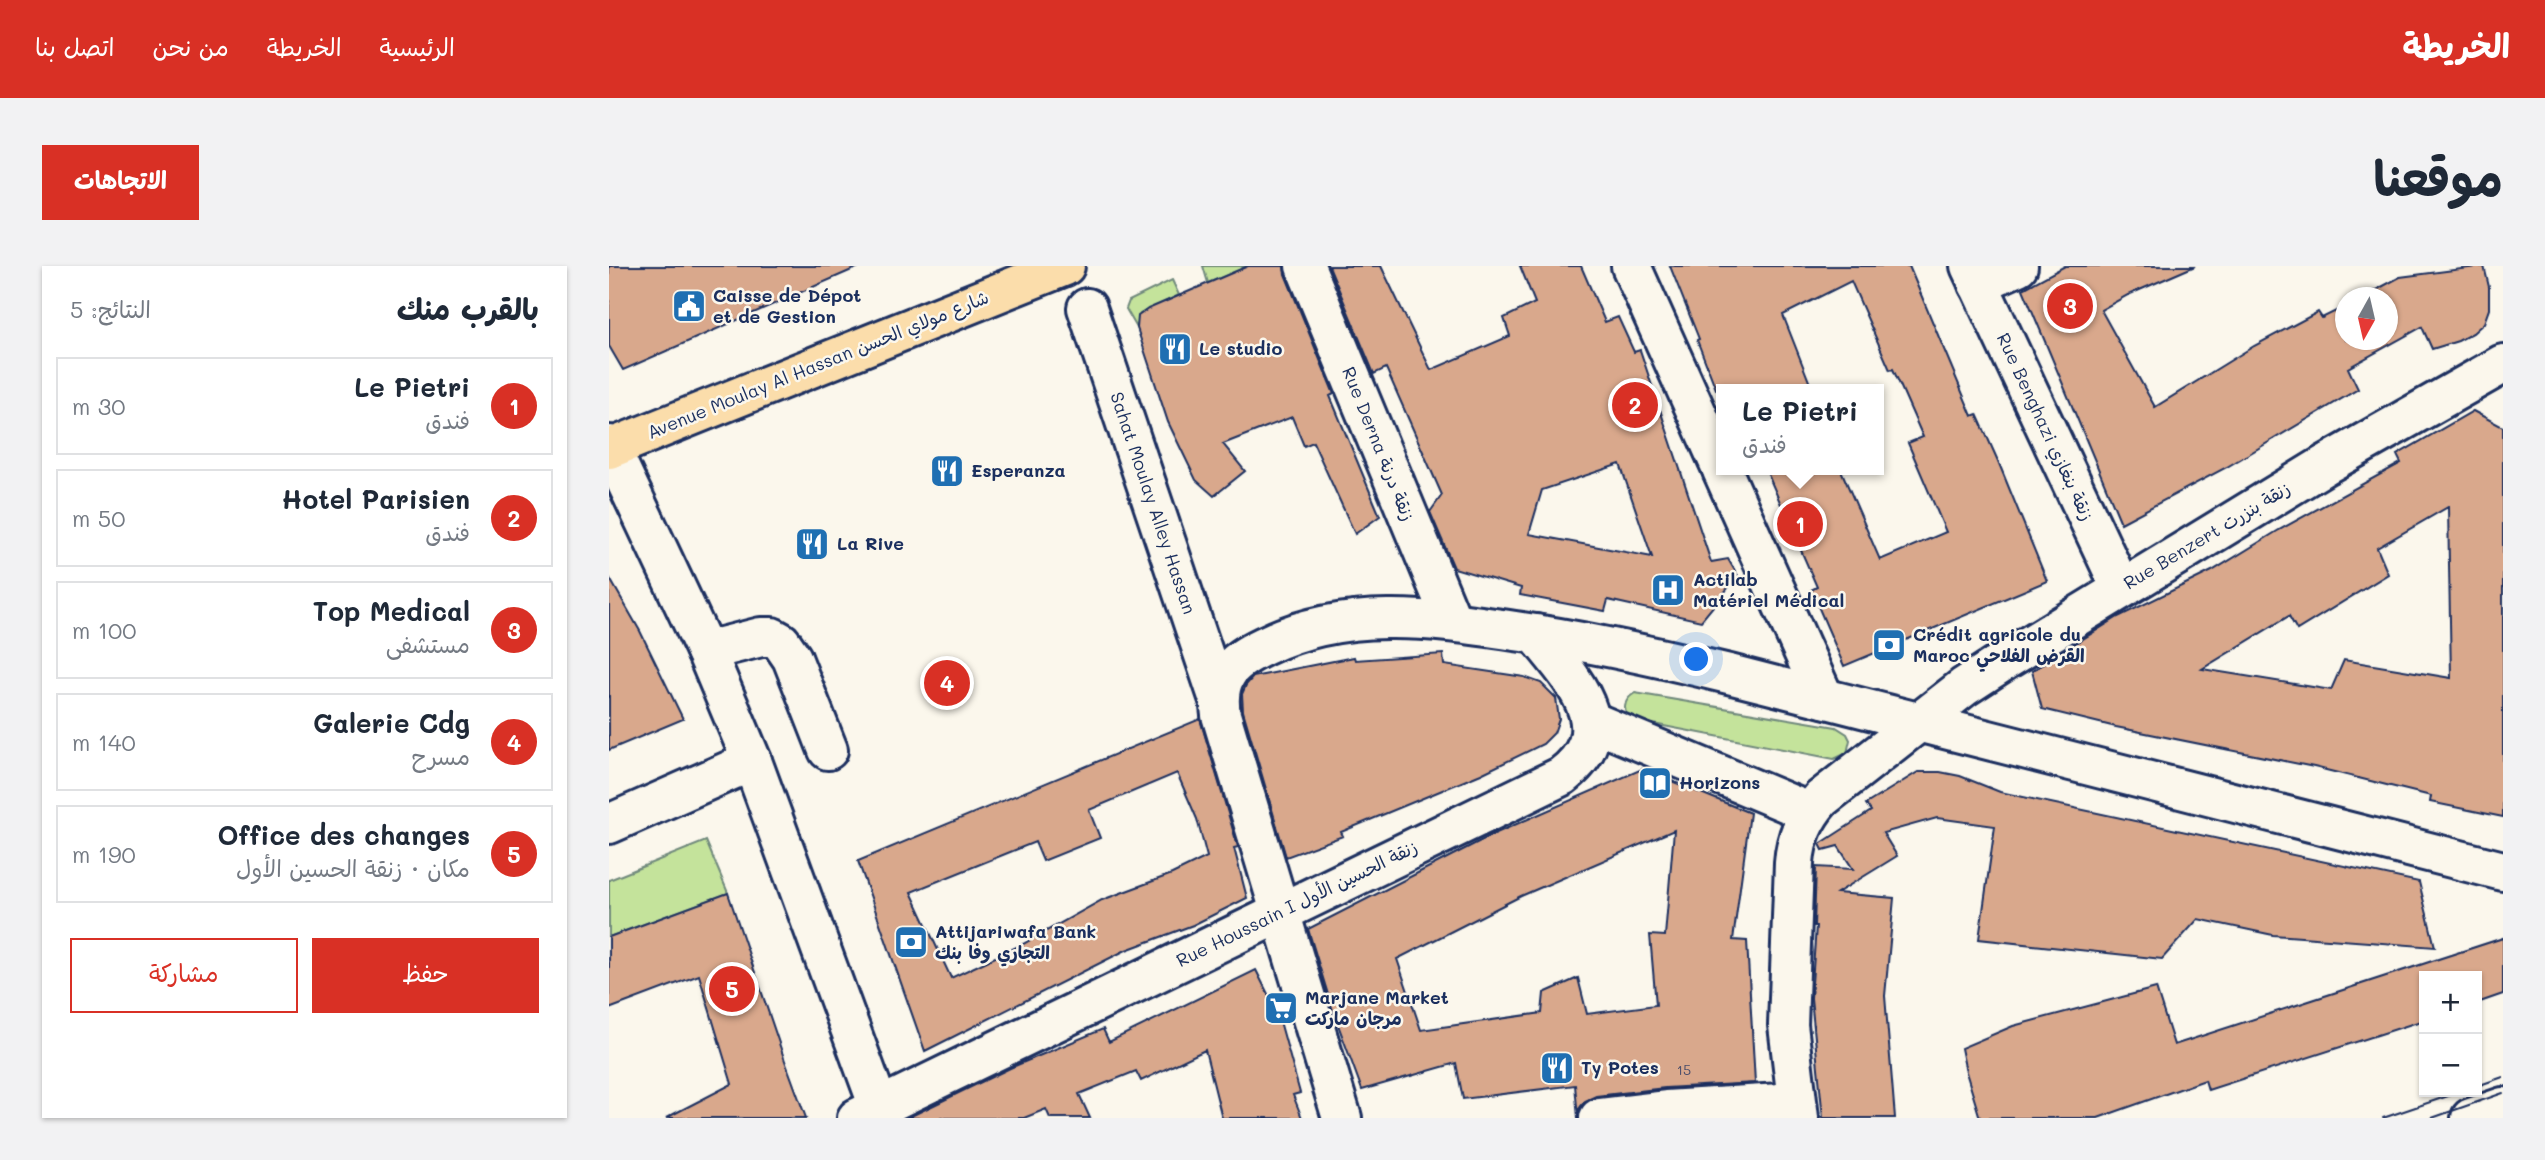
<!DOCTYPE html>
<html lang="ar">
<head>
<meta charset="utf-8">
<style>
  body { margin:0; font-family:Mali,"Playpen Sans Arabic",sans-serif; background:#f2f2f3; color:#1f2937; direction:rtl }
  .controls { position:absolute; right:21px; bottom:21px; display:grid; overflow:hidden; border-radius:0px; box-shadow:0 2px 5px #0004 }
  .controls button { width:63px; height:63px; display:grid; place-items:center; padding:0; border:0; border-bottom:2px solid #e0e1e3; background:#fff; color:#1f2937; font:35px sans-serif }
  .compass { position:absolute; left:1726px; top:21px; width:63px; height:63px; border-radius:50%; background:#fff; box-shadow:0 2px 5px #0004; rotate:188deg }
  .you { position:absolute; left:1088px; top:394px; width:24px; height:24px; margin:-18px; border:5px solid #fff; border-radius:50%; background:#1a73e8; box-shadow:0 0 0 10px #1a73e833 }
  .badge { display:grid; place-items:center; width:46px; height:46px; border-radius:50%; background:#d93025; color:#fff; font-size:23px; font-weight:700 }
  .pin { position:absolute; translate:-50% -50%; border:4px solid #fff; box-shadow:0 2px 7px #0006 }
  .popup { position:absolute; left:1107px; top:118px; width:168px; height:91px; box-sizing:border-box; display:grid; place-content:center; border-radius:0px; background:#fff; filter:drop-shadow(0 2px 5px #0005); font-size:23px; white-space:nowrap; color:#747a83 }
  .popup b { font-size:26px; color:#1f2937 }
  .popup::after { content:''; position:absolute; left:50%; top:100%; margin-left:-14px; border:14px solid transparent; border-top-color:#fff }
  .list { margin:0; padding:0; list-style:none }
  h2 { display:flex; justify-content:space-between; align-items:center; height:91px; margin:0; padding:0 28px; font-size:30px }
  h2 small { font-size:23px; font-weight:400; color:#747a83 }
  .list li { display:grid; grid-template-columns:46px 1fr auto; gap:21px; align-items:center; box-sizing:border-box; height:98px; margin:0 14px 14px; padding:0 14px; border:2px solid #e0e1e3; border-radius:0px }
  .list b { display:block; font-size:26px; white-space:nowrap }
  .list p { margin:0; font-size:23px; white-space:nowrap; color:#747a83 }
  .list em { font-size:23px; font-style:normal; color:#747a83 }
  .actions { display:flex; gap:14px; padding:21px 28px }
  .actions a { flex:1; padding:16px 0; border:2px solid #d93025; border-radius:0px; text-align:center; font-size:24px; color:#d93025 }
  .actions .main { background:#d93025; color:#fff }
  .map { position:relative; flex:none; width:1894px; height:852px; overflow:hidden; direction:ltr; border-radius:0px }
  header { display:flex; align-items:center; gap:42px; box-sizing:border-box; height:98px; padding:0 35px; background:#d93025; color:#fff }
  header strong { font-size:33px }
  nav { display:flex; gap:38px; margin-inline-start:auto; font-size:24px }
  .intro { display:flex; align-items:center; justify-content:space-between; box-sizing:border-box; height:168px; padding:0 42px }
  h1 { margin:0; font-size:49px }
  .button { padding:18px 32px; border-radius:0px; background:#d93025; color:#fff; font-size:24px; font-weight:700 }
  main { display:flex; gap:42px; padding:0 42px }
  aside { flex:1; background:#fff; border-radius:0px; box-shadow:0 2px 5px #0004 }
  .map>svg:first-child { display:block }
  .green { fill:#c4e39b; stroke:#70897c; stroke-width:2 }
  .building { fill:#d9a88c; stroke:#1b2f5e; stroke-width:2; fill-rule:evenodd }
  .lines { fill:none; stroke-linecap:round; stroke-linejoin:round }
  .minor-casing { stroke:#1b2f5e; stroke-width:44 }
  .major-casing { stroke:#1b2f5e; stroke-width:44 }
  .minor { stroke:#fbf7ec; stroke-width:38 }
  .major { stroke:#fbddab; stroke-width:38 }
  .tram { stroke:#1b2f5e; stroke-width:2 }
  .labels { text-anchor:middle; stroke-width:5; stroke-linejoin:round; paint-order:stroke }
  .number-label { font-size:14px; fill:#4a4d6a }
  .poi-label { font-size:18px; font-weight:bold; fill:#1b2f5e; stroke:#fbf7ec; text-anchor:start }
  .street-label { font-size:18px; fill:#1b2f5e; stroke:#fbf7ec }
</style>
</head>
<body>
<header>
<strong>الخريطة</strong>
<nav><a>الرئيسية</a><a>الخريطة</a><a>من نحن</a><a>اتصل بنا</a></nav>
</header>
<div class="intro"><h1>موقعنا</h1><a class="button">الاتجاهات</a></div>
<main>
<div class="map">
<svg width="1894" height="852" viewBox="0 0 1894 852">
  <rect width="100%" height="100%" fill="#fbf7ec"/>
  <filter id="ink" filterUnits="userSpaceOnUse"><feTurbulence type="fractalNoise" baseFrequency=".0143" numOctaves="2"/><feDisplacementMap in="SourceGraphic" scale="14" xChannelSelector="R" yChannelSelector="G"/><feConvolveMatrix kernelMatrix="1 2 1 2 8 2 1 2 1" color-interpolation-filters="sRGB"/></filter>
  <g filter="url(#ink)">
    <!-- green -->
    <path class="green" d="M594,0H639L599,17Z
      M563,14L570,29L531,48L528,62L517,43L520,35Z
      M1026,427L1227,461L1238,468L1241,474L1238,487L1225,493L1034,456L1019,451C1013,441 1016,433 1026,427Z
      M97,575L119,627L0,671V614Z"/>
    <!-- building -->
    <path class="building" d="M0,0H252L14,104L0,80Z
      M639,0H675L676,8L725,128L721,130L771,250L746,268L704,176L695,180L683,151L614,178L636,205L605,230L587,214L559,156L528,62L529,50L539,43Z
      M720,0H772L822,104L901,70L895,52L926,37L911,0H972L996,56L1009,51L1025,86L1031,84L1102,296L1119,293L1129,310L1092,355L999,334L996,345L911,329L912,322L845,302L821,246L833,229L777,102L765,108ZM1011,198L1043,291L920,268L933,224Z
      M1061,0H1300L1363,150L1368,148L1389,195L1438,315L1235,400L1202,324L1208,321L1157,204H1232L1271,294L1337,266L1299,177L1314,171L1284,103L1281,104L1242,15L1174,49L1203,123H1107L1088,74L1090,73Z
      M1456,0H1586L1519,29L1492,44L1546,141L1645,80L1709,46L1713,52L1737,40V74H1779V32H1752L1791,11L1875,0L1880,21V43L1875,57L1864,67L1849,75L1823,83L1813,61L1739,102L1749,123L1618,201L1512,257L1414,23Z
      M1864,145L1894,161V551L1821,536L1822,530L1705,501L1507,461L1433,443L1423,405L1509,351L1603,305L1670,264L1792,197L1788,189ZM1839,241L1842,412L1735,394L1722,424L1593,403L1680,350L1688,364L1779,308L1768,282Z
      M0,311L31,365L74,453L0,484Z
      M834,388L835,399L915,411L932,417L947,432L950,453L945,467L934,478L872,508L732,566L734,570L677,591L634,445L633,428L637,419L644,411L745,391L746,394Z
      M591,453L629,581L625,582L638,632L584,659L517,684L316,785L249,595ZM568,507L588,553L598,591L563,608L493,634L414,678L342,712L302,626L426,576L434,595L491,572L480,544Z
      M1033,503L1141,547L1124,674L1138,675L1146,817L1056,822L987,830L976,835L970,843L969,852L966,819L854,833L847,797L753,824L724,745L699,663L885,568ZM1065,564L1056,670L1041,669L1047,739L978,748L969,712L935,727L933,747L812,764L788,693L912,630Z
      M1309,506H1331L1351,510L1391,526L1810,616L1826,681L1664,669L1589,653L1553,693L1370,673L1386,560L1328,552L1274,567L1288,590L1228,627L1285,632L1276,730L1286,852H1214L1202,732L1207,660H1205L1207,601L1244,603L1229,580L1214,584L1211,578L1262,545L1257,538Z
      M119,627L175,792L197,852H57L123,818L90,709L0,743V671Z
      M1894,672V728L1868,737V710H1815V754L1599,824L1596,814L1489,852H1371L1357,806L1352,782L1404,760L1547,722L1565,779Z
      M647,704L669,748L691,827L684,829L693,852H613L596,784L532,815L527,805L470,828L481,852H441L437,843L415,852H298L401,802L494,763L500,776Z"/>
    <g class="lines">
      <!-- minor casing -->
      <g class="minor-casing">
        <g id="minor">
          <path d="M696,0L843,355"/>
          <path d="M1022,0L1112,201"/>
          <path d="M1361,0L1512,322"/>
          <path d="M1369,18L1409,0"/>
          <path id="s1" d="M478,42L610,434"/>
          <path d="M0,179L97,385L143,495L274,852"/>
          <path d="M1113,204L1215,432"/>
          <path d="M97,385L152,371H163L172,376L183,392L219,484"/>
          <path d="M982,455L1200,546"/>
          <path d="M0,558L143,495"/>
          <path d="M248,852L953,510C1015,463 961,411 927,368"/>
          <path d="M733,852L612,449C606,410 622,396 655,380C734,341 822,352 906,365C978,375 1049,391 1120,408L1894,605"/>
          <path d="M990,852L1057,844L1187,836"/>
          <path d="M1190,852L1179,759L1185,597C1187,571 1195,553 1212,533L1355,421L1395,395L1716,199L1894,98"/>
          <path d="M1862,852L1894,841"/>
        </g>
      </g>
      <!-- major casing -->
      <g class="major-casing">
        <path id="major" d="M0,183L456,0"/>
      </g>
      <!-- minor -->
      <use href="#minor" class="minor"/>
      <!-- major -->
      <use href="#major" class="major"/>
      <!-- tram -->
      <path class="tram" d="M1868,820L1894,811
        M1774,852L1851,826
        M1823,852L1894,827"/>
    </g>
  </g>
  <!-- icons -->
  <defs>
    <g id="civic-square" transform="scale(1.75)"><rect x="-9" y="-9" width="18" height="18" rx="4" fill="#1f6fb2" stroke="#fbf7ec"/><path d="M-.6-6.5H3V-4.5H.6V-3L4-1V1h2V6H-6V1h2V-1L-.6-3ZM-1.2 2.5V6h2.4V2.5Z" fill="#fff"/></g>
    <g id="restaurant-square" transform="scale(1.75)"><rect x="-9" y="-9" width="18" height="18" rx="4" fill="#1f6fb2" stroke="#fbf7ec"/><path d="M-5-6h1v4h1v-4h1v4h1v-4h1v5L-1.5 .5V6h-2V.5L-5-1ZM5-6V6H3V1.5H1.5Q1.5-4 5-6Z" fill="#fff"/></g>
    <g id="hospital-square" transform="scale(1.75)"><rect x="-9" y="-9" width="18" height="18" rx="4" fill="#1f6fb2" stroke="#fbf7ec"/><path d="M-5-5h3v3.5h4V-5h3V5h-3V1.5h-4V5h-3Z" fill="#fff"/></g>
    <g id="bank-square" transform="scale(1.75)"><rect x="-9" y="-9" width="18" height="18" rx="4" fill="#1f6fb2" stroke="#fbf7ec"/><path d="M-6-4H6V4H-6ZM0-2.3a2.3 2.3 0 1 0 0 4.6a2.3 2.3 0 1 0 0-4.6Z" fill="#fff"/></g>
    <g id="library-square" transform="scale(1.75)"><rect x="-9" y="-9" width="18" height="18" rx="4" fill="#1f6fb2" stroke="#fbf7ec"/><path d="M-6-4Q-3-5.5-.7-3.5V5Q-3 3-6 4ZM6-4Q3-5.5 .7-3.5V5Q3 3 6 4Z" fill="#fff"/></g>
    <g id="supermarket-square" transform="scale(1.75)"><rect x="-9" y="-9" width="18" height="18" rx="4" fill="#1f6fb2" stroke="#fbf7ec"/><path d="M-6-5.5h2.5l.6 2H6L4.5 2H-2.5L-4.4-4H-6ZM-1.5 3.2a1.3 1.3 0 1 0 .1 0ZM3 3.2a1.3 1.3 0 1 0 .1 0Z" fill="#fff"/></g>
  </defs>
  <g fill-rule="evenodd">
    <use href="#civic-square" x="80" y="40"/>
    <use href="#restaurant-square" x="566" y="83"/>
    <use href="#restaurant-square" x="338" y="205"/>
    <use href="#restaurant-square" x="203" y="278"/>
    <use href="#hospital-square" x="1059" y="324"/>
    <use href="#bank-square" x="1280" y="379"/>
    <use href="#library-square" x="1046" y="517"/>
    <use href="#bank-square" x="302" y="676"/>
    <use href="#supermarket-square" x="672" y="742"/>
    <use href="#restaurant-square" x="948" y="802"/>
  </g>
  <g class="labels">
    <!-- number labels -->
    <g class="number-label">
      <text x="1075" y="809">15</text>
    </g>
    <!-- poi labels -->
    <g class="poi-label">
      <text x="104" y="36">Caisse de Dépot<tspan x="104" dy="21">et de Gestion</tspan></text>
      <text x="590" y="89">Le studio</text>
      <text x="362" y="211">Esperanza</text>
      <text x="228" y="284">La Rive</text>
      <text x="1084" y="320">Actilab<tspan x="1084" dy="21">Matériel Médical</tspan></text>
      <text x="1304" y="375">Crédit agricole du<tspan x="1304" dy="21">Maroc القرض الفلاحي</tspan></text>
      <text x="1070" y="523">Horizons</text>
      <text x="326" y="672">Attijariwafa Bank<tspan x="326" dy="21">التجاري وفا بنك</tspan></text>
      <text x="696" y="738">Marjane Market<tspan x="696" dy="21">مرجان ماركت</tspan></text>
      <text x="972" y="808">Ty Potes</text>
    </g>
    <!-- street labels -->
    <g class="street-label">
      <text transform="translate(209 99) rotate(-22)" y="6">Avenue Moulay Al Hassan شارع مولاي الحسن</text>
      <text transform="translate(1436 161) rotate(65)" y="6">Rue Benghazi زنقة بنغازي</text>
      <text transform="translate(769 178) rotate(68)" y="6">Rue Derna زنقة درنة</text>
      <text dy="6" stroke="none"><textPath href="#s1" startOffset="206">Sahat Moulay Alley Hassan</textPath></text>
      <text transform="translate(1598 270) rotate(-31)" y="6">Rue Benzert زنقة بنزرت</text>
      <text transform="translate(688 638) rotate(-26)" y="6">Rue Houssain I زنقة الحسين الأول</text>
    </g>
  </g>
</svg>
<div class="controls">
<button>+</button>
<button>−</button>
</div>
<svg class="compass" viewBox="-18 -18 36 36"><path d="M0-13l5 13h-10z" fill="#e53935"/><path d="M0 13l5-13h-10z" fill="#747a83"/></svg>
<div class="you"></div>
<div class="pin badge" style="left:1191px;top:258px">1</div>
<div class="popup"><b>Le Pietri</b>فندق</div>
<div class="pin badge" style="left:1026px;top:139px">2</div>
<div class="pin badge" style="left:1461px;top:40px">3</div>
<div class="pin badge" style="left:338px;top:417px">4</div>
<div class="pin badge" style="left:123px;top:723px">5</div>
</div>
<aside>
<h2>بالقرب منك<small>النتائج: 5</small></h2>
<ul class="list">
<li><span class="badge">1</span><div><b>Le Pietri</b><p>فندق</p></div><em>30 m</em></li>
<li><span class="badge">2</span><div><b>Hotel Parisien</b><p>فندق</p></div><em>50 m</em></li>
<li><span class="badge">3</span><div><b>Top Medical</b><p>مستشفى</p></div><em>100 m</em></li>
<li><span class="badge">4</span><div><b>Galerie Cdg</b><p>مسرح</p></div><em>140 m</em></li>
<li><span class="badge">5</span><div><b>Office des changes</b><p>مكان · زنقة الحسين الأول</p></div><em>190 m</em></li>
</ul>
<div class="actions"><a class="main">حفظ</a><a>مشاركة</a></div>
</aside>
</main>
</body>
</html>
